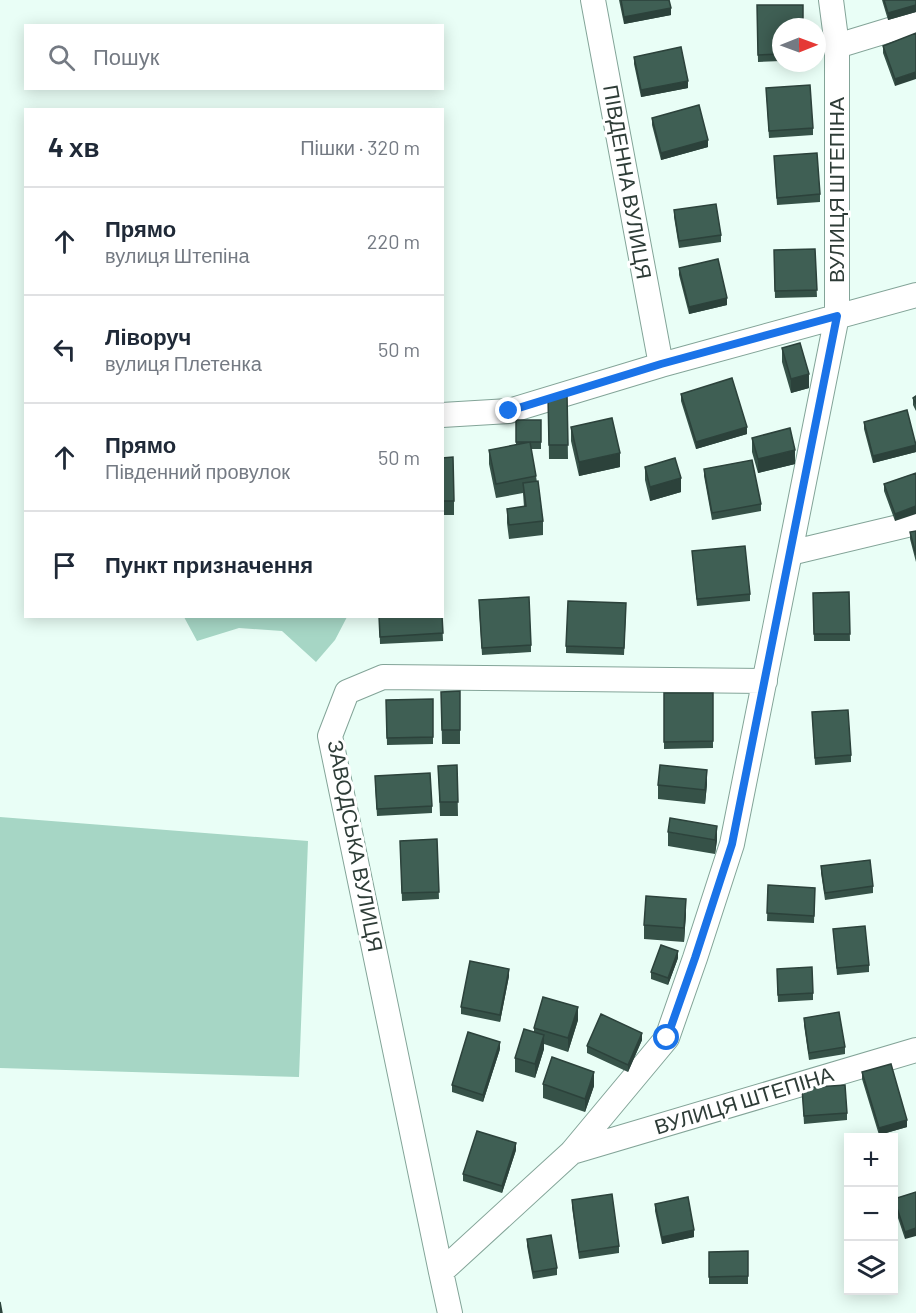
<!DOCTYPE html>
<html lang="uk">
<head>
<meta charset="utf-8">
<style>
  body { margin:0; font-family:Barlow,sans-serif; background:#f2f2f3; color:#1f2937 }
  .controls { position:absolute; right:18px; bottom:18px; display:grid; overflow:hidden; border-radius:0px; box-shadow:0 3px 15px #0003 }
  .controls button { width:54px; height:54px; display:grid; place-items:center; padding:0; border:0; border-bottom:2px solid #e0e1e3; background:#fff; color:#1f2937; font:30px sans-serif }
  .compass { position:absolute; left:772px; top:18px; width:54px; height:54px; border-radius:50%; background:#fff; box-shadow:0 3px 15px #0003; rotate:89deg }
  .stop { position:absolute; width:18px; height:18px; margin:-14px; border:4px solid #1a73e8; border-radius:50%; background:#fff }
  .stop.end { background:#1a73e8; border-color:#fff; box-shadow:0 2px 6px #0008 }
  .list { margin:0; padding:0; list-style:none }
  h2 { display:flex; justify-content:space-between; align-items:center; height:78px; margin:0; padding:0 24px; font-size:26px }
  h2 small { font-size:20px; font-weight:400; color:#747a83 }
  .list li { display:grid; grid-template-columns:39px 1fr auto; gap:18px; align-items:center; box-sizing:border-box; height:108px; padding:0 24px; border-top:2px solid #e0e1e3 }
  .list b { display:block; font-size:22px; white-space:nowrap }
  .list p { margin:0; font-size:20px; white-space:nowrap; color:#747a83 }
  .list em { font-size:20px; font-style:normal; color:#747a83 }
  .icon { flex:none; width:33px; height:33px; fill:none; stroke:currentColor; stroke-width:2; stroke-linecap:round; stroke-linejoin:round }
  .map { position:relative; flex:none; width:916px; height:1313px; overflow:hidden }
  .search { position:absolute; background:#fff; box-shadow:0 3px 15px #0003; left:24px; top:24px; width:420px; height:66px; display:flex; align-items:center; gap:15px; box-sizing:border-box; padding:0 21px; border-radius:0px; color:#747a83; font-size:22px }
  .panel { position:absolute; background:#fff; box-shadow:0 3px 15px #0003; left:24px; top:108px; width:420px; height:510px; border-radius:0px }
  .map>svg:first-child { display:block }
  .water { fill:#a6d6c5 }
  .lines { fill:none; stroke-linecap:round; stroke-linejoin:round }
  .minor-casing { stroke:#83a498; stroke-width:26 }
  .minor { stroke:#fff; stroke-width:24 }
  .wall { fill:#365248 }
  .shaded-wall { fill:#2c423b }
  .building { fill:#3f5f54; stroke:#2c423b; stroke-width:1.5 }
  .route { stroke:#1a73e8; stroke-width:8 }
  .labels { text-anchor:middle; stroke-width:6; stroke-linejoin:round; paint-order:stroke }
  .street-label { font-size:21px; fill:#2e3c37; stroke:#fff }
</style>
</head>
<body>
<div class="map">
<svg width="916" height="1313" viewBox="0 0 916 1313">
  <rect width="100%" height="100%" fill="#e9fef6"/>
  <!-- water -->
  <path class="water" d="M184,617H347L335,640L316,662L282,631L239,628L197,641Z
    M0,817L308,841L299,1077L0,1068Z"/>
  <g class="lines">
    <!-- minor casing -->
    <g class="minor-casing">
      <path id="minor" d="M593,0L661,365
        M837,46L916,22
        M442,415L509,411L661,365L916,295
        M790,553L916,523
        M572,1152L916,1050
        M441,1272L330,736L347,692L383,677L765,681
        M450,1313L441,1272L572,1152L667,1038L695,958L732,844L837,316V46L831,0"/>
    </g>
    <!-- minor -->
    <use href="#minor" class="minor"/>
  </g>
  <!-- wall -->
  <path class="wall" d="M619,0H669L671,15L624,24Z
    M882,0H916V12L888,20Z
    M757,5L781,27V61L758,62Z
    M916,33L895,86L883,53V46Z
    M634,57L688,88L641,97L634,64Z
    M766,88L813,128V135L769,138Z
    M652,118L708,147L661,160L652,125Z
    M774,156L820,194V202L777,205Z
    M674,210L721,235V242L679,248L674,217Z
    M815,249L817,297L775,298L774,250Z
    M679,268L727,305L689,314L679,275Z
    M782,348L809,388L791,393L782,362Z
    M681,394L747,434L696,449L681,401Z
    M567,395L568,459H549L548,396Z
    M916,396V411L913,405V398Z
    M516,420H541V449H531L536,476L543,521V535L509,539L507,523V509L524,507L523,493L496,498L489,464V450L516,445Z
    M864,422L916,444V452L873,463L864,429Z
    M571,427L620,467L579,476L571,441Z
    M752,438L795,464L758,473L752,452Z
    M442,458L454,501V515H442Z
    M645,467L681,492L650,501L645,480Z
    M704,469L761,504V511L712,520L704,476Z
    M916,473L895,521L884,491V484Z
    M916,531V562L910,539V532Z
    M692,551L750,594V601L697,606Z
    M849,592L850,641H814L813,593Z
    M479,607L531,645V652L482,655Z
    M626,611L624,655L566,653V646Z
    M379,616H442L443,641L380,644Z
    M460,691V744H442L441,692Z
    M664,693H713V748L664,749Z
    M433,699V744L387,745L386,700Z
    M812,712L851,755V762L815,765Z
    M457,765L458,816H440L438,766Z
    M375,783L432,806V813L377,816Z
    M707,784L705,804L658,799V785Z
    M668,832L717,840L715,854L668,846Z
    M437,839L439,899L402,901L400,841Z
    M821,866L873,886V893L825,900L821,873Z
    M768,885L815,888L814,923L767,921Z
    M686,913L684,942L644,939V925Z
    M833,929L869,965V972L837,975Z
    M678,958L668,985L651,979V972Z
    M509,976L500,1022L461,1014V1007Z
    M777,976L813,993V1000L778,1002Z
    M804,1018L845,1047V1054L809,1060L804,1025Z
    M578,1020L568,1052L544,1044V1049L535,1078L515,1072V1058L534,1032V1028Z
    M642,1040L628,1072L587,1053V1046Z
    M500,1049L483,1102L452,1092V1085Z
    M862,1072L907,1127L879,1135L862,1079Z
    M543,1084L594,1086L585,1112L543,1098Z
    M802,1088L847,1113V1120L804,1124Z
    M516,1150L502,1193L463,1181V1174Z
    M916,1192L905,1239L894,1206V1199Z
    M572,1200L619,1246V1253L579,1259L572,1207Z
    M655,1204L694,1237L662,1244L655,1211Z
    M527,1239L557,1268V1275L533,1279L527,1246Z
    M748,1251V1284H709V1252Z"/>
  <!-- shaded-wall -->
  <path class="shaded-wall" d="M916,5V12L888,20V13Z
    M671,8V15L624,24V17Z
    M916,72V79L895,86V79Z
    M688,81V88L641,97V90Z
    M708,140V147L661,160V153Z
    M727,298V305L689,314V307Z
    M809,374V388L791,393V379Z
    M747,427V434L696,449V442Z
    M916,445V452L873,463V456Z
    M795,450V464L758,473V459Z
    M620,453V467L579,476V462Z
    M681,478V492L650,501V487Z
    M916,506V514L895,521V514Z
    M707,770V784L705,804V790Z
    M717,826V840L715,854V840Z
    M686,899V913L684,942V928Z
    M678,951V958L668,985V978Z
    M509,969V976L500,1022V1015Z
    M578,1007V1020L568,1052V1038Z
    M642,1033V1040L628,1072V1065Z
    M544,1035V1049L535,1078V1064Z
    M500,1042V1049L483,1102V1095Z
    M594,1072V1086L585,1112V1099Z
    M907,1120V1127L879,1135V1128Z
    M516,1143V1150L502,1193V1186Z
    M916,1228V1236L905,1239V1232Z
    M694,1230V1237L662,1244V1237Z"/>
  <!-- building -->
  <path class="building" d="M621,0H669L671,8L624,17Z
    M884,0H916V5L888,13Z
    M757,5H803V27H781V54L758,55Z
    M916,33V72L895,79L883,46Z
    M681,47L688,81L641,90L634,57Z
    M810,85L813,128L769,131L766,88Z
    M699,105L708,140L661,153L652,118Z
    M817,153L820,194L777,198L774,156Z
    M716,204L721,235L679,241L674,210Z
    M815,249L817,290L775,291L774,250Z
    M718,259L727,298L689,307L679,268Z
    M800,343L809,374L791,379L782,348Z
    M732,378L747,427L696,442L681,394Z
    M567,395L568,445H549L548,396Z
    M916,396V404L913,398Z
    M907,410L916,445L873,456L864,422Z
    M612,418L620,453L579,462L571,427Z
    M516,420H541V442H516Z
    M790,428L795,450L758,459L752,438Z
    M530,442L536,476L496,484L489,450Z
    M453,457L454,501H442V458Z
    M675,458L681,478L650,487L645,467Z
    M752,460L761,504L712,513L704,469Z
    M916,473V506L895,514L884,484Z
    M538,481L543,521L509,525L507,509L526,506L523,483Z
    M916,531V555L910,532Z
    M745,546L750,594L697,599L692,551Z
    M849,592L850,634H814L813,593Z
    M529,597L531,645L482,648L479,600Z
    M568,601L626,603L624,648L566,646Z
    M379,616H442L443,633L380,637Z
    M460,691V730H442L441,692Z
    M664,693H713V741L664,742Z
    M433,699V737L387,738L386,700Z
    M848,710L851,755L815,758L812,712Z
    M457,765L458,802H440L438,766Z
    M660,765L707,770L705,790L658,785Z
    M430,773L432,806L377,809L375,776Z
    M670,818L717,826L715,840L668,832Z
    M437,839L439,892L402,893L400,841Z
    M870,860L873,886L825,893L821,866Z
    M768,885L815,888L814,916L767,913Z
    M646,896L686,899L684,928L644,925Z
    M865,926L869,965L837,968L833,929Z
    M661,945L678,951L668,978L651,972Z
    M470,961L509,969L500,1015L461,1007Z
    M812,967L813,993L778,995L777,969Z
    M543,997L578,1007L568,1038L534,1028Z
    M839,1012L845,1047L809,1053L804,1018Z
    M601,1014L642,1033L628,1065L587,1046Z
    M524,1029L544,1035L535,1064L515,1058Z
    M468,1032L500,1042L483,1095L452,1085Z
    M552,1057L594,1072L585,1099L543,1084Z
    M891,1064L907,1120L879,1128L862,1072Z
    M845,1085L847,1113L804,1116L802,1088Z
    M477,1131L516,1143L502,1186L463,1174Z
    M916,1192V1228L905,1232L894,1199Z
    M612,1194L619,1246L579,1252L572,1200Z
    M688,1197L694,1230L662,1237L655,1204Z
    M551,1235L557,1268L533,1272L527,1239Z
    M748,1251V1276L709,1277V1252Z
    M0,1302L2,1313H0Z"/>
  <g class="lines">
    <!-- route -->
    <path class="route" d="M509,411L661,364L837,316L732,844L695,958L667,1038"/>
  </g>
  <g class="labels">
    <!-- street labels -->
    <g class="street-label">
      <text transform="translate(627 182) rotate(80)" y="7">ПІВДЕННА ВУЛИЦЯ</text>
      <text transform="translate(837 190) rotate(-90)" y="7">ВУЛИЦЯ ШТЕПІНА</text>
      <text transform="translate(355 846) rotate(79)" y="7">ЗАВОДСЬКА ВУЛИЦЯ</text>
      <text transform="translate(744 1101) rotate(-17)" y="7">ВУЛИЦЯ ШТЕПІНА</text>
    </g>
  </g>
</svg>
<div class="controls">
<button>+</button>
<button>−</button>
<button><svg class="icon" aria-label="layers" viewBox="0 0 24 24"><path d="M12 4l9 5-9 5-9-5zM3 14l9 5 9-5"/></svg></button>
</div>
<svg class="compass" viewBox="-18 -18 36 36"><path d="M0-13l5 13h-10z" fill="#e53935"/><path d="M0 13l5-13h-10z" fill="#747a83"/></svg>
<div class="stop" style="left:667px;top:1038px"></div>
<div class="stop end" style="left:509px;top:411px"></div>
<div class="search"><svg class="icon" aria-label="search" viewBox="0 0 24 24"><circle cx="10" cy="10" r="6"/><path d="M15 15l6 6"/></svg>Пошук</div>
<section class="panel">
<h2>4 хв<small>Пішки · 320 m</small></h2>
<ul class="list">
<li><svg class="icon" aria-label="ahead" viewBox="0 0 24 24"><path d="M12 20V5M6 11l6-6 6 6"/></svg><div><b>Прямо</b><p>вулиця Штепіна</p></div><em>220 m</em></li>
<li><svg class="icon" aria-label="left" viewBox="0 0 24 24"><path d="M17 20v-9H6M10 6l-5 5 5 5"/></svg><div><b>Ліворуч</b><p>вулиця Плетенка</p></div><em>50 m</em></li>
<li><svg class="icon" aria-label="ahead" viewBox="0 0 24 24"><path d="M12 20V5M6 11l6-6 6 6"/></svg><div><b>Прямо</b><p>Південний провулок</p></div><em>50 m</em></li>
<li><svg class="icon" aria-label="arrive" viewBox="0 0 24 24"><path d="M6 21V4h12l-3 4 3 4H6"/></svg><div><b>Пункт призначення</b></div></li>
</ul>
</section>
</div>
</body>
</html>
